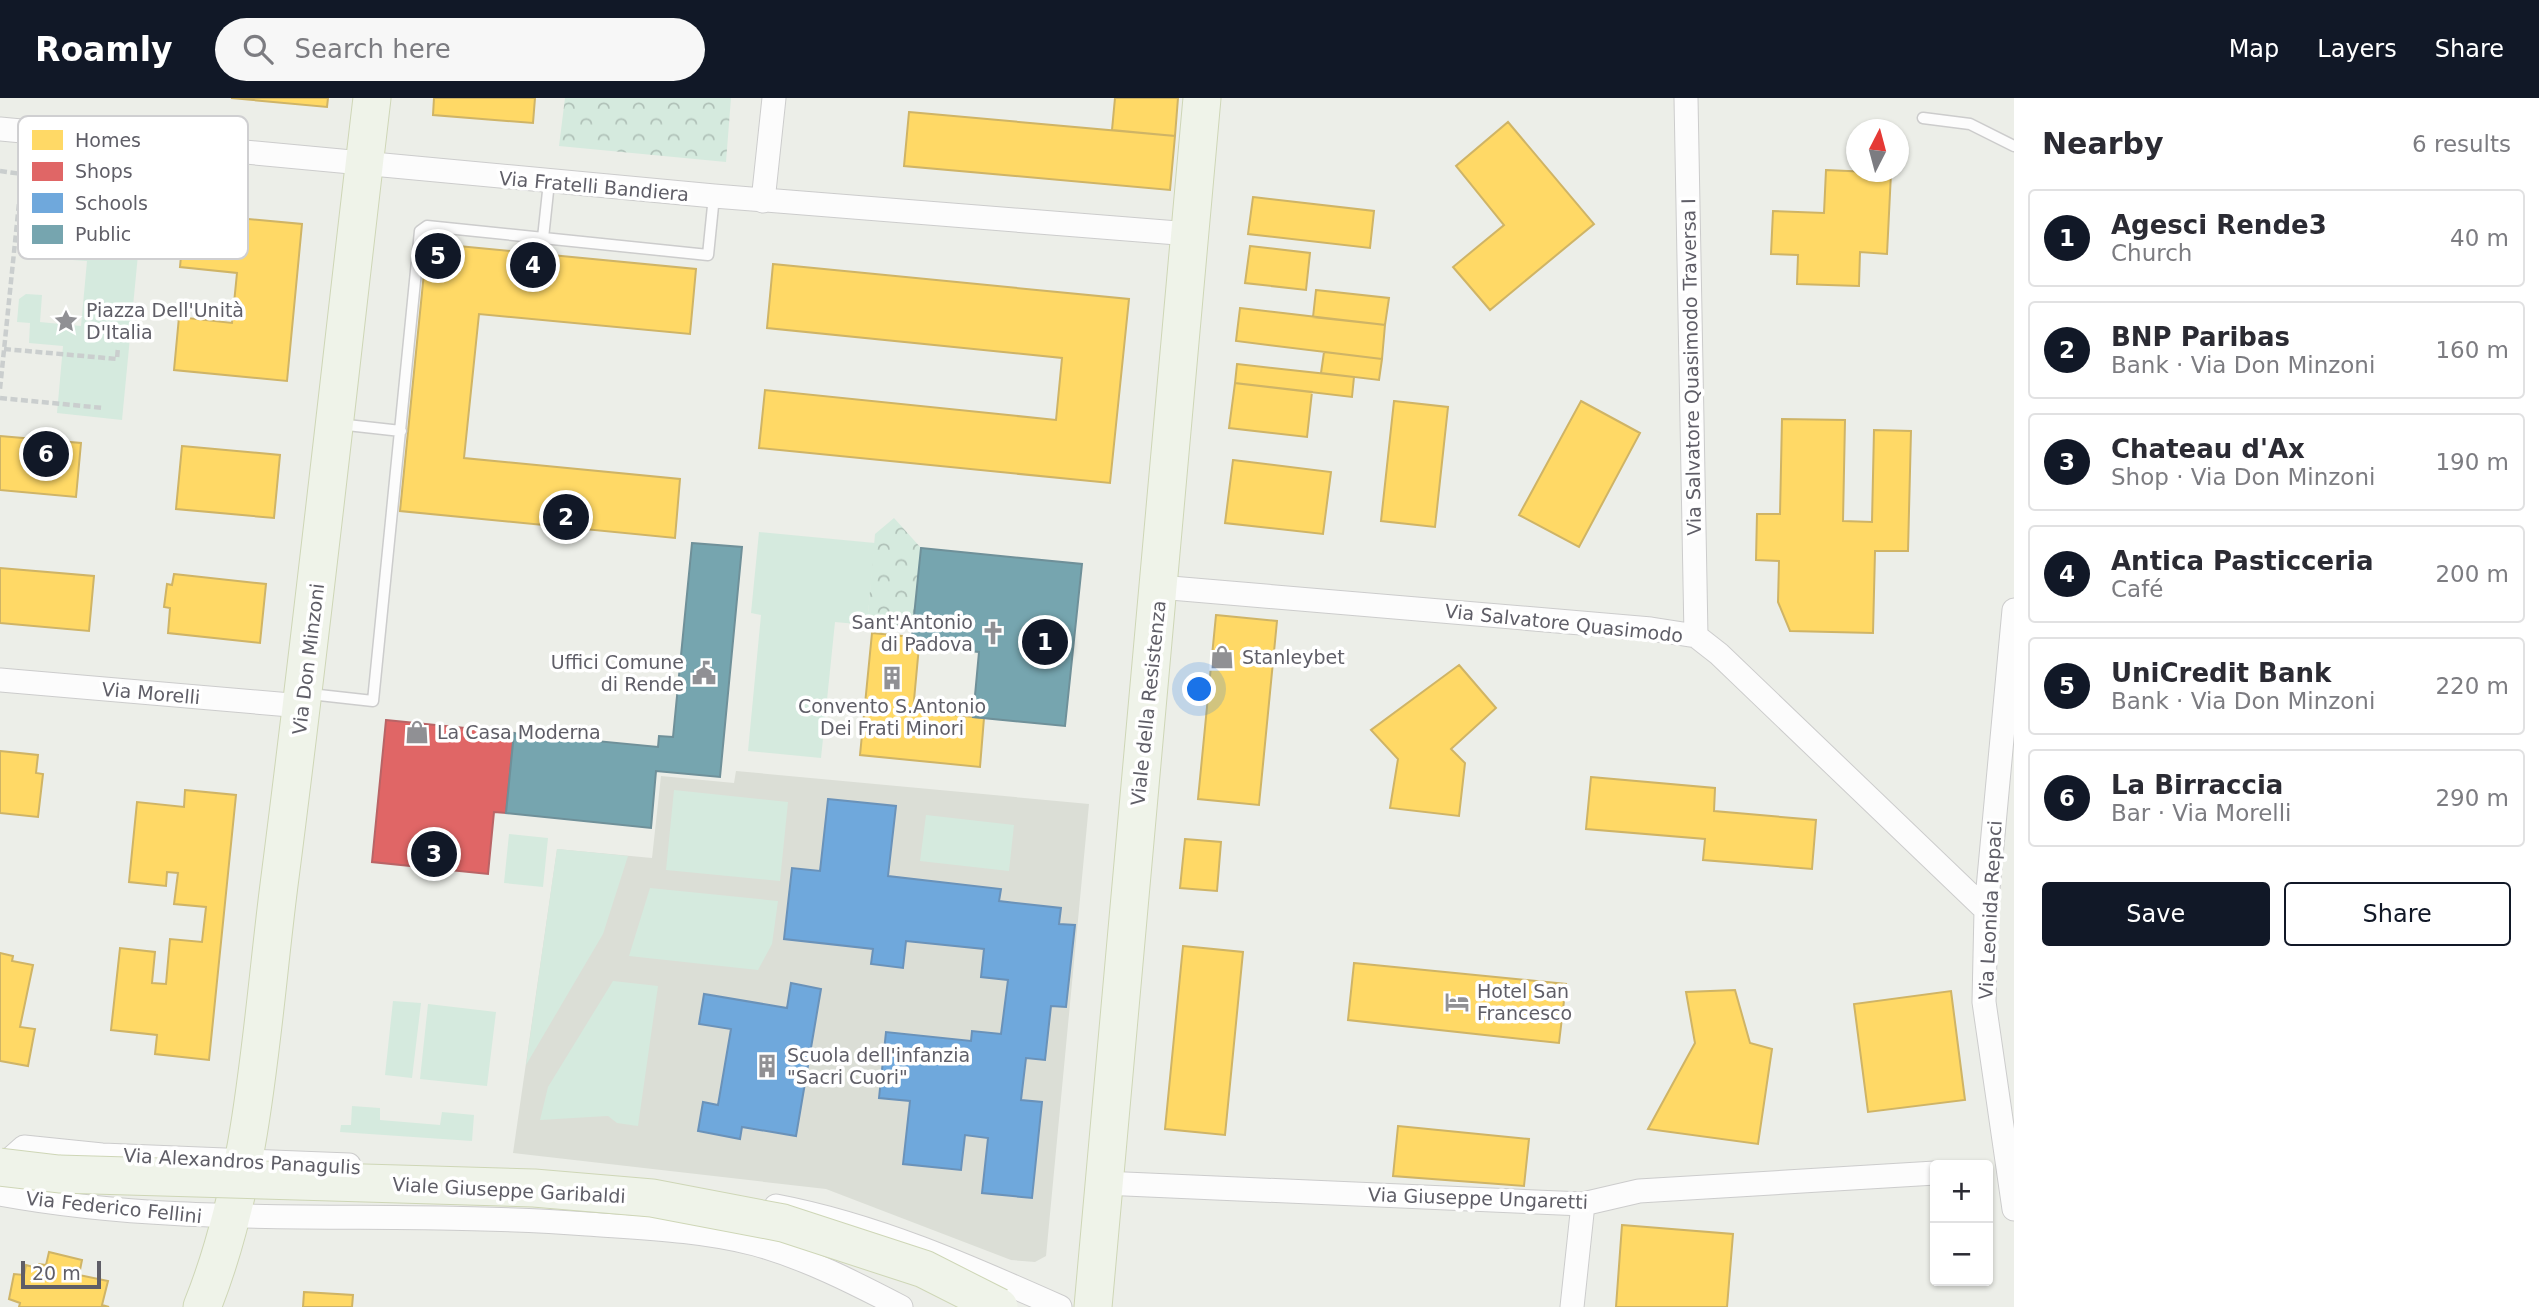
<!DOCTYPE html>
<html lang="en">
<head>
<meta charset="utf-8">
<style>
  body { margin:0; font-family:"DejaVu Sans",sans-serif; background:#f7f7f7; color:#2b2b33 }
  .controls { position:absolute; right:21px; bottom:21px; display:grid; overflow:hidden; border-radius:7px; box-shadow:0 2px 5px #0004 }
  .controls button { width:63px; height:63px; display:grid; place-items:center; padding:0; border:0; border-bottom:2px solid #e1e1e2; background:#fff; color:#2b2b33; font:35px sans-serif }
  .compass { position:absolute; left:1846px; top:21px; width:63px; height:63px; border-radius:50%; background:#fff; box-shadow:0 2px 5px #0004; rotate:6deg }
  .scale { position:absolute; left:21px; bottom:18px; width:80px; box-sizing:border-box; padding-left:7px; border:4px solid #5f5e67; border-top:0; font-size:19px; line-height:24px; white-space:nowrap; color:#5f5e67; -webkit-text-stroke:5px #fff; paint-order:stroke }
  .you { position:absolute; left:1200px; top:592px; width:24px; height:24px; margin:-18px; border:5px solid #fff; border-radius:50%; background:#1a73e8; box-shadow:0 0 0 10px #1a73e833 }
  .badge { display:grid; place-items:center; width:46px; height:46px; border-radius:50%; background:#111827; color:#fff; font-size:23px; font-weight:700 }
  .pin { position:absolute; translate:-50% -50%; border:4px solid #fff; box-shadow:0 2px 7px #0006 }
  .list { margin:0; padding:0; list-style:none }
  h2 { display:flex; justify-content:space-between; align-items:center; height:91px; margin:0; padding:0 28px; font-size:30px }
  h2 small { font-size:23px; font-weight:400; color:#7c7c81 }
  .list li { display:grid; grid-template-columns:46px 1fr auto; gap:21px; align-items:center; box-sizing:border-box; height:98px; margin:0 14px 14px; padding:0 14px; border:2px solid #e1e1e2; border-radius:7px }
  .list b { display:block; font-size:26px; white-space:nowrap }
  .list p { margin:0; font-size:23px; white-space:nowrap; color:#7c7c81 }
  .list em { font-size:23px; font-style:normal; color:#7c7c81 }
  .actions { display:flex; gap:14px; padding:21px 28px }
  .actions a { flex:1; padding:16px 0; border:2px solid #111827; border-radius:7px; text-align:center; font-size:24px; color:#111827 }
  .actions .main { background:#111827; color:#fff }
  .icon { flex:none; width:38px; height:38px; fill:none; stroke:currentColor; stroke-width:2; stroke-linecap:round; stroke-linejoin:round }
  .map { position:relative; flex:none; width:2014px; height:1209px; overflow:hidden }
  header { display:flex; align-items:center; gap:42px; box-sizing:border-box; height:98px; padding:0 35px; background:#111827; color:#fff }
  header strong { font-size:33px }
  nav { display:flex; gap:38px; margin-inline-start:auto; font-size:24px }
  .search { width:490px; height:63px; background:#f7f7f7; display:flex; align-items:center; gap:18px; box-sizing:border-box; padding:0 24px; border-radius:38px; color:#7c7c81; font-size:26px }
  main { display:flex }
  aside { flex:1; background:#fff }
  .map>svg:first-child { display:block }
  .education { fill:#dbded6 }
  .grass { fill:#d5eade }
  .forest { fill:url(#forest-crowns) }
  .homes { fill:#ffd966; stroke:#cfb466; stroke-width:2 }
  .shops { fill:#e06666; stroke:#b96466; stroke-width:2 }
  .schools { fill:#6fa8dc; stroke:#6a92b9; stroke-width:2 }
  .public { fill:#76a5af; stroke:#6f9099; stroke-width:2 }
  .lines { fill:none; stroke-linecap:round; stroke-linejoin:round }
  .service-casing { stroke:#ccc; stroke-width:13 }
  .minor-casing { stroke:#ccc; stroke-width:25 }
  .primary-casing { stroke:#ced6b6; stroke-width:39 }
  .path { stroke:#cacece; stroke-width:4.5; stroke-dasharray:7 3.5; stroke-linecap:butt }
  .service { stroke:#fcfcfc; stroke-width:10 }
  .minor { stroke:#fcfcfc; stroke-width:23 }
  .primary { stroke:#eff3e9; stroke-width:37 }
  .primary-bridge-casing { stroke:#ced6b6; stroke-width:39; stroke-linecap:butt }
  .primary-bridge { stroke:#eff3e9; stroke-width:37 }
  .labels { text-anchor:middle; stroke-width:7; stroke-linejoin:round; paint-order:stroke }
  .street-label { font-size:19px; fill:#5f5e67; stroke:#fff }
  .poi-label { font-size:19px; fill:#5f5e67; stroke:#fff; text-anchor:start }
  .key { fill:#fff; stroke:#cfcfd1; stroke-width:2 }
  .key-label { font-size:19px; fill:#5f5e67 }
</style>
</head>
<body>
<header>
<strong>Roamly</strong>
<div class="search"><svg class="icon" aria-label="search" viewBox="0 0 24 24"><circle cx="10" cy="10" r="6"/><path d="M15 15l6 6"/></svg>Search here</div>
<nav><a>Map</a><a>Layers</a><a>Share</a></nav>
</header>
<main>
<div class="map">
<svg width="2014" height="1209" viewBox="0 0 2014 1209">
  <defs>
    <pattern id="forest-crowns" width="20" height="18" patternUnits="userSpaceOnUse" patternTransform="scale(1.75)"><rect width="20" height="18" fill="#d5eade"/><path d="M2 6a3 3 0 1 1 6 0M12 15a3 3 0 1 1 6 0" fill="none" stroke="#b0c1b8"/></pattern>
  </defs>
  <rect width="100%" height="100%" fill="#eceee8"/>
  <!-- education -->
  <path class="education" d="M736,673L1089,706L1046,1158L1035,1164L1011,1162L826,1091L513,1055L557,751L652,760L661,678L734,685Z"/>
  <!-- grass -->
  <path class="grass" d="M107,133L140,136L122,322L57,315L63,248L29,245L30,225L17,224L19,201L26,196L42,197L40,224L81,228L87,163L58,161L76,144L106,147Z
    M759,434L875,445L867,527L835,524L821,660L748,653L761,517L751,515Z
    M674,692L788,704L780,783L666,772Z
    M926,717L1014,727L1009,773L920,763Z
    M509,736L548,740L543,789L504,785Z
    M557,751L628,758L603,836L526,967Z
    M650,790L778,803L772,846L758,872L629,858Z
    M613,883L658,888L638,1028L617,1025L608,1018L540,1022L548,989Z
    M393,903L421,905L412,980L385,977Z
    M428,906L496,914L487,988L420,981Z
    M352,1008L380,1010V1022L440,1027L442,1014L474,1017L472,1043L340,1034L341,1027H351Z"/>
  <!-- forest -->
  <path class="forest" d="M565,0H731L726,64L559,48Z
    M894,420L921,450L913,531L867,527L875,436Z"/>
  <!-- homes -->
  <path class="homes" d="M231,0H328L327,9Z
    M434,0H535L533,25L433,17Z
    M1115,0H1178L1175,38L1112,32Z
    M909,14L1175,38L1170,92L904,68Z
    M1508,24L1594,126L1490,212L1453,169L1504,127L1456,68Z
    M1826,72L1891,75L1887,156L1860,154L1859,188L1797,186L1798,157L1771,156L1773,113L1824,115Z
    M1253,99L1374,113L1370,150L1248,136Z
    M185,115L302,126L287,283L174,272L179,219L232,225L237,175L180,169Z
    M427,145L696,171L690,236L479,216L464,360L680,381L675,440L400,413Z
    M1250,148L1310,155L1306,192L1245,185Z
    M773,166L1129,201L1110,385L759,350L765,292L1056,322L1062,260L767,230Z
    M1316,192L1389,200L1385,227L1313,219Z
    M1240,210L1385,227L1382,261L1236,243Z
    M1324,254L1382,261L1379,282L1321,275Z
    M1237,266L1354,279L1352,299L1235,285Z
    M1235,285L1312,294L1307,339L1229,330Z
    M1394,303L1448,309L1435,429L1381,423Z
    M1581,303L1640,335L1579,449L1519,417Z
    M1782,321L1845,322L1843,423L1872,424L1874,332L1911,333L1908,453H1875L1873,535L1790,533L1778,504L1779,463L1756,462L1757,416H1780Z
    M0,338L81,345L76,399L0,392Z
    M182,348L280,357L274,420L176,411Z
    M1233,362L1331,374L1323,436L1225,425Z
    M0,470L94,478L89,533L0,525Z
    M174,476L266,486L260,545L168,535L170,510L164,509L167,486L172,487Z
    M1216,517L1277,523L1259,707L1198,701Z
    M872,535L912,539L911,547L919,548L913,613L984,620L980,669L860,657Z
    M1459,567L1496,610L1451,651L1465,665L1459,718L1390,710L1398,661L1371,632Z
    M0,653L38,657L36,675L43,676L38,719L0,715Z
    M1591,679L1715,690L1714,713L1816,722L1812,771L1703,762L1705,741L1586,731Z
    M185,692L236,697L209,962L155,956L157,937L111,932L120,850L155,854L152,885L166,886L170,841L202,844L206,809L174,806L178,775L167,774L166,788L129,784L137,704L184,709Z
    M1185,741L1221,744L1217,793L1180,790Z
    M1183,848L1243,854L1225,1037L1165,1031Z
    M0,855L13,858L12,863L33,867L20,929L35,931L28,968L0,963Z
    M1354,865L1566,886L1559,945L1348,922Z
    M1735,892L1750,945L1772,951L1758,1046L1648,1031L1695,945L1686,894Z
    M1951,893L1965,1002L1868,1014L1854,906Z
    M1398,1028L1529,1041L1524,1088L1393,1078Z
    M1622,1127L1733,1136L1727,1209H1616Z
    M49,1154L82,1162L79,1177L108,1183L102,1207L109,1209H19L20,1205L9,1201L14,1176L24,1177L26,1167L37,1170L39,1166L46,1167Z
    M304,1194L353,1197L352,1209H303Z"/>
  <!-- shops -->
  <path class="shops" d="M386,622L514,635L506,715L494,714L488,776L372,764Z"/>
  <!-- schools -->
  <path class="schools" d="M828,701L896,708L888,778L1001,791L999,803L1061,810L1059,826L1075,827L1066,909L1051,908L1045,962L1026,960L1021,1002L1042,1004L1032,1100L982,1095L988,1040L965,1037L961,1072L903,1066L910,1003L879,1000L886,934L971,943L972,933L1001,936L1008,882L981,879L984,851L906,843L903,870L871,866L873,851L784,841L792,770L820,773Z
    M791,885L821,891L796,1038L742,1029L740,1041L698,1033L703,1004L718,1007L731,931L699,926L704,896L787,910Z"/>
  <!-- public -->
  <path class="public" d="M692,445L742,449L720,679L656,673L651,730L506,715L514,635L658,649L659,638L673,639Z
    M921,450L1082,466L1065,628L973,619L979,554L911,547Z"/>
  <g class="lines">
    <!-- service casing -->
    <g class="service-casing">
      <path id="service" d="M1923,20L1970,26L2014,48
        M543,140L549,84
        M338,326L401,333
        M310,596L373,603L420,133L427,128L708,157L714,98"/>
    </g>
    <!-- minor casing -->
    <g class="minor-casing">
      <path id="minor" d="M1686,0L1696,538
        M0,31L714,98L1190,136
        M763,103L774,0
        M1159,489L1651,531L1696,538L1719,556L1986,812
        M2014,512L1986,812L1984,904L2014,1111
        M0,582L302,608
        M0,1070L24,1049L102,1057L349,1067
        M1103,1085L1583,1106L1639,1093L1935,1075
        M0,1096C194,1132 391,1111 587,1126C642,1130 701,1132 755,1146C806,1160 855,1185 901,1209
        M776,1108C876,1127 968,1168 1060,1209
        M1572,1209L1583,1106"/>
    </g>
    <!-- primary casing -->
    <g class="primary-casing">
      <path id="primary" d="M202,1209C255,1077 261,928 279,787C313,525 341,262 372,0
        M1093,1209L1202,0"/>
    </g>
    <!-- path -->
    <path class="path" d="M0,73L22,76L0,291
      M4,251L117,261L118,249
      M0,300L103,310"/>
    <!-- service -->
    <use href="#service" class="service"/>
    <!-- minor -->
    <use href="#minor" class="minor"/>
    <!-- primary -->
    <use href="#primary" class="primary"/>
    <!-- primary-bridge casing -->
    <g class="primary-bridge-casing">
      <path id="primary-bridge" d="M0,1069L59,1076L534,1090L652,1100L783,1125L924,1171L999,1209"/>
    </g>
    <!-- primary-bridge -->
    <use href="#primary-bridge" class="primary-bridge"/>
  </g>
  <!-- icons -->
  <defs>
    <g id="sight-bare" transform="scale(1.89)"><path d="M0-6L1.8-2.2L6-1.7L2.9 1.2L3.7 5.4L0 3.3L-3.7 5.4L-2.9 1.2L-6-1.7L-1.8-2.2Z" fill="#909094" stroke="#fff" stroke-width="2.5" paint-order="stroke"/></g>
    <g id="church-bare" transform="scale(1.89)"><path d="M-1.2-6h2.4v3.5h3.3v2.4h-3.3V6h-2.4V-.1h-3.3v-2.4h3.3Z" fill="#909094" stroke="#fff" stroke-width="2.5" paint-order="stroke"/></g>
    <g id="shop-bare" transform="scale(1.89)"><path d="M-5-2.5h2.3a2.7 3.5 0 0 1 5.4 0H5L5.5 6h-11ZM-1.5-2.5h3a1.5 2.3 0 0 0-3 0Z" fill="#909094" stroke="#fff" stroke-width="2.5" paint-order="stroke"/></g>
    <g id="civic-bare" transform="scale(1.89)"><path d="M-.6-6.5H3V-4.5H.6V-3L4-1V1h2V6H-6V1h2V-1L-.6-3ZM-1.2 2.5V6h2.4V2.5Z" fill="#909094" stroke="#fff" stroke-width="2.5" paint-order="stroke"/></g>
    <g id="building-bare" transform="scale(1.89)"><path d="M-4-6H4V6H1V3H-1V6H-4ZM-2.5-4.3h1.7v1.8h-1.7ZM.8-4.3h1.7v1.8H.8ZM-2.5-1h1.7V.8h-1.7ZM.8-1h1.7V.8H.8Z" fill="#909094" stroke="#fff" stroke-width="2.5" paint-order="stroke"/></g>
    <g id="hotel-bare" transform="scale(1.89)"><path d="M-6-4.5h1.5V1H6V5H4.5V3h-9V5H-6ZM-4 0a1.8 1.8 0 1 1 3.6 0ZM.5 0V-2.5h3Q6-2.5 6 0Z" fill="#909094" stroke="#fff" stroke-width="2.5" paint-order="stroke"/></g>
  </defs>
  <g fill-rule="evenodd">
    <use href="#sight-bare" x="66" y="223"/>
    <use href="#church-bare" x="993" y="535"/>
    <use href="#shop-bare" x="1222" y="559"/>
    <use href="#civic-bare" x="704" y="575"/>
    <use href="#building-bare" x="892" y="580"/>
    <use href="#shop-bare" x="417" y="634"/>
    <use href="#hotel-bare" x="1457" y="904"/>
    <use href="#building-bare" x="767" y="968"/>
  </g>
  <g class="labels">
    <!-- street labels -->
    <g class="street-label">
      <text transform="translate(594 88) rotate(5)" y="7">Via Fratelli Bandiera</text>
      <text transform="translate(1691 269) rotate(-91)" y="7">Via Salvatore Quasimodo Traversa I</text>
      <text transform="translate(1564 525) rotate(6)" y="7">Via Salvatore Quasimodo</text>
      <text transform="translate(308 561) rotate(-83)" y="7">Via Don Minzoni</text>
      <text transform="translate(151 595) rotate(5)" y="7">Via Morelli</text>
      <text transform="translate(1148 605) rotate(-84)" y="7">Viale della Resistenza</text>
      <text transform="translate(1990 812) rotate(-87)" y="7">Via Leonida Repaci</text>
      <text transform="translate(242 1063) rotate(3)" y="7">Via Alexandros Panagulis</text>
      <text transform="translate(509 1092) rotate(3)" y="7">Viale Giuseppe Garibaldi</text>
      <text transform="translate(1478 1100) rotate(2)" y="7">Via Giuseppe Ungaretti</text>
      <text transform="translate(114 1109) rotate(6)" y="7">Via Federico Fellini</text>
    </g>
    <!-- poi labels -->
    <g class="poi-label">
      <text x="86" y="219">Piazza Dell'Unità<tspan x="86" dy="22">D'Italia</tspan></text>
      <text x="973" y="531" text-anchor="end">Sant'Antonio<tspan x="973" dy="22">di Padova</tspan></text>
      <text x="1242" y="566">Stanleybet</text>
      <text x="684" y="571" text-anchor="end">Uffici Comune<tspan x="684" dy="22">di Rende</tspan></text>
      <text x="892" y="615" text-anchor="middle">Convento S.Antonio<tspan x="892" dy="22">Dei Frati Minori</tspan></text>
      <text x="437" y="641">La Casa Moderna</text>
      <text x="1477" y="900">Hotel San<tspan x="1477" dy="22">Francesco</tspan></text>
      <text x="787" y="964">Scuola dell'infanzia<tspan x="787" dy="22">"Sacri Cuori"</tspan></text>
    </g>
  </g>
  <!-- legend -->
  <rect x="18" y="18" width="230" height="143" rx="10" class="key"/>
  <rect x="32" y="32" width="31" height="20" fill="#ffd966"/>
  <rect x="32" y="64" width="31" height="19" fill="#e06666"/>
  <rect x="32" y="95" width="31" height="20" fill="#6fa8dc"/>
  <rect x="32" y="127" width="31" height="19" fill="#76a5af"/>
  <g class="key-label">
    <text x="75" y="49">Homes</text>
    <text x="75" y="80">Shops</text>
    <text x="75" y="112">Schools</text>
    <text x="75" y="143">Public</text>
  </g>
</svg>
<div class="controls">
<button>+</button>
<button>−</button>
</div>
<svg class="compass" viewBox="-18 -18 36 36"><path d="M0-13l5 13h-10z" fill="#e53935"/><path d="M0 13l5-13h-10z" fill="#7c7c81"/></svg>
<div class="scale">20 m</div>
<div class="you"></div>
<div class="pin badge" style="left:1045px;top:544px">1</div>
<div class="pin badge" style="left:566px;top:419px">2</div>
<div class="pin badge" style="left:434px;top:756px">3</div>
<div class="pin badge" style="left:533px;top:167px">4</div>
<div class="pin badge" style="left:438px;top:158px">5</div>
<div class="pin badge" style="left:46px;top:356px">6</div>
</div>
<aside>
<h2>Nearby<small>6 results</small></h2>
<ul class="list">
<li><span class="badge">1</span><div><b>Agesci Rende3</b><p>Church</p></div><em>40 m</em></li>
<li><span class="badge">2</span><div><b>BNP Paribas</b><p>Bank · Via Don Minzoni</p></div><em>160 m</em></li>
<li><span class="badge">3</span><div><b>Chateau d'Ax</b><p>Shop · Via Don Minzoni</p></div><em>190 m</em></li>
<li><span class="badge">4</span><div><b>Antica Pasticceria</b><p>Café</p></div><em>200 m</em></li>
<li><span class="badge">5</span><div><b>UniCredit Bank</b><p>Bank · Via Don Minzoni</p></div><em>220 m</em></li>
<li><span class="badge">6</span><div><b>La Birraccia</b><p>Bar · Via Morelli</p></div><em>290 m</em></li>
</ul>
<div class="actions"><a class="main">Save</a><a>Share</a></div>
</aside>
</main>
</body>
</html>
